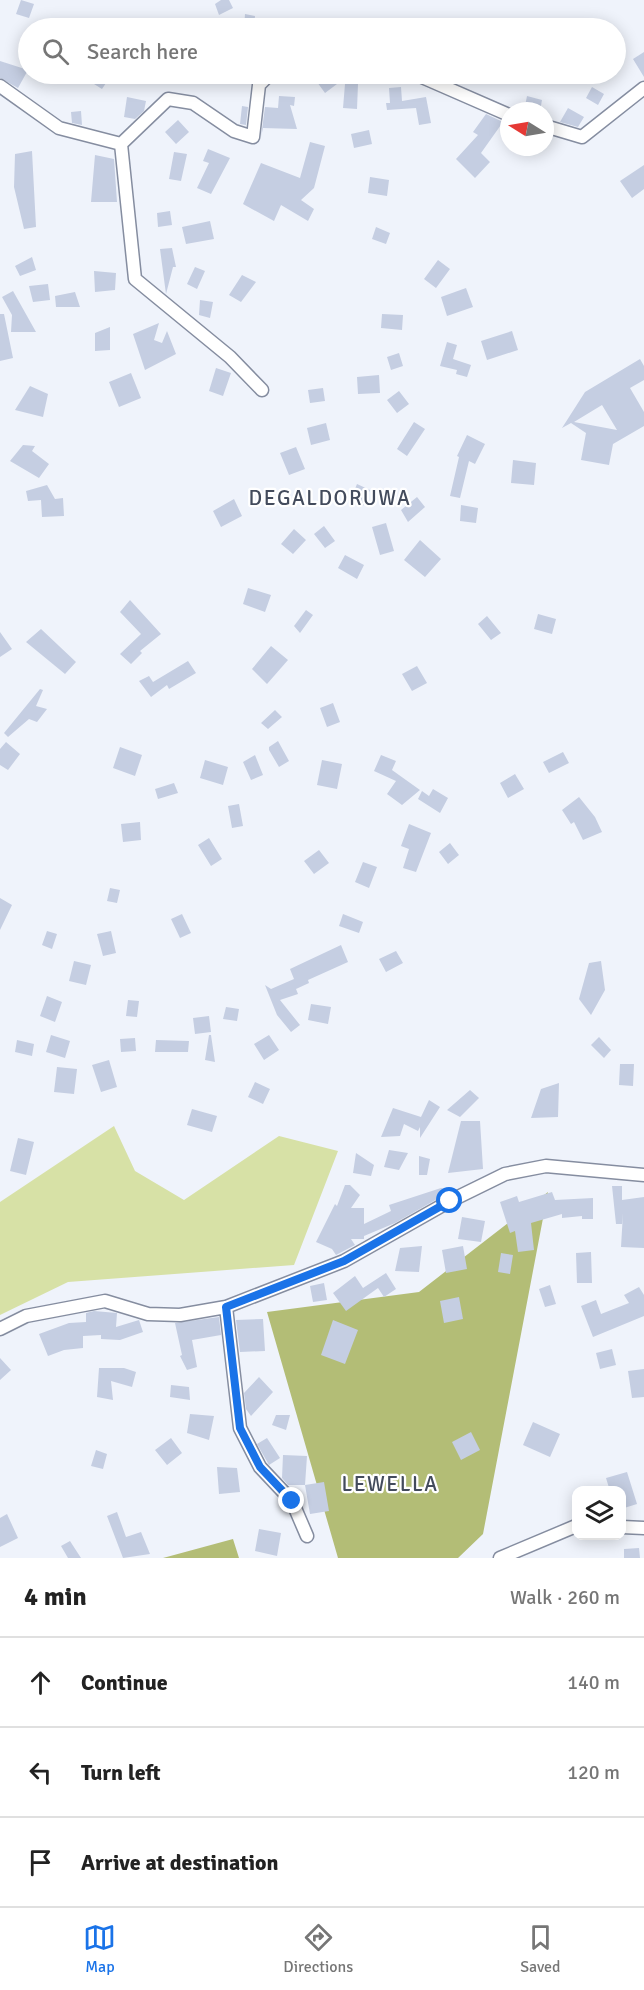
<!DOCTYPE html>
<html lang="en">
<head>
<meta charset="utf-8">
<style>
  body { margin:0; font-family:Signika,sans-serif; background:#f6f6f6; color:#222 }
  .controls { position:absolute; right:18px; bottom:18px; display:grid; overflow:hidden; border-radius:12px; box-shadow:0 3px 15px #0003 }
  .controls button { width:54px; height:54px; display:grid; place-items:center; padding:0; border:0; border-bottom:2px solid #e0e0e0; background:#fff; color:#222; font:30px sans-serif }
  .compass { position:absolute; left:500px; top:102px; width:54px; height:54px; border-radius:50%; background:#fff; box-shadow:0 3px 15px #0003; rotate:281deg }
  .stop { position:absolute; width:18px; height:18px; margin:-14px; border:4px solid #1a73e8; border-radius:50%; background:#fff }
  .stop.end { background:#1a73e8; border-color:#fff; box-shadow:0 2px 6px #0008 }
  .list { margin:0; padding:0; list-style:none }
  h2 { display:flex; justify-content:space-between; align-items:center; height:78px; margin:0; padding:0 24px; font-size:26px }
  h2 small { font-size:20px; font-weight:400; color:#767676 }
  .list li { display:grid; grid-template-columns:39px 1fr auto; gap:18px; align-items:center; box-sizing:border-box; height:90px; padding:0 24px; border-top:2px solid #e0e0e0 }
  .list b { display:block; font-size:22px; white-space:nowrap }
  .list em { font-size:20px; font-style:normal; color:#767676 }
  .icon { flex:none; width:33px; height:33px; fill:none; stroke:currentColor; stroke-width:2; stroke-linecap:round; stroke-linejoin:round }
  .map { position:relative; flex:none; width:644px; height:1558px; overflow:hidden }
  .search { position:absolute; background:#fff; box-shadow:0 3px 15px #0003; left:18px; right:18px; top:18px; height:66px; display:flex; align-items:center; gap:15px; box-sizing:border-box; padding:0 21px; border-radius:33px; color:#767676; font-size:22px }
  .sheet { height:348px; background:#fff }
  nav { display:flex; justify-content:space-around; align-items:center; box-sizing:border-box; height:84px; border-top:2px solid #e0e0e0; background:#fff; font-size:16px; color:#767676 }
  nav a { display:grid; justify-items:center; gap:3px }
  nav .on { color:#1a73e8 }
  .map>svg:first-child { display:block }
  .green { fill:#d7e1a6 }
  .forest { fill:#b3bd76 }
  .building { fill:#c5cee2; fill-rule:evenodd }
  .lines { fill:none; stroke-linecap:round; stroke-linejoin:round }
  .minor-casing { stroke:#858da0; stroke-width:15 }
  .minor { stroke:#fff; stroke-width:12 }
  .route { stroke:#1a73e8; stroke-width:8 }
  .labels { text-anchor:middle; stroke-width:4.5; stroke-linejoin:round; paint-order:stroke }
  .quarter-label { font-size:21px; letter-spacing:1.5px; fill:#434b5c; stroke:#fff }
</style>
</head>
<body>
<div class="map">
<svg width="644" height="1558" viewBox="0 0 644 1558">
  <rect width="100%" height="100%" fill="#eff3fb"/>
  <!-- green -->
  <path class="green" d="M114,1126L135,1171L184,1200L279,1136L338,1151L294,1265L68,1282L0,1315V1202Z"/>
  <!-- forest -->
  <path class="forest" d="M548,1192L483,1534L458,1558H338L267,1312L419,1292Z
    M233,1539L239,1558H163Z"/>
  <!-- building -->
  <path class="building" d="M21,0L34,4L29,18L16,14Z
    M221,0H229L233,8L219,15L215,4Z
    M245,14L255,16L254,28H244Z
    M278,18L304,24L305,19L335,22V28H275Z
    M644,52V77L633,59Z
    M0,61L28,70L18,88L0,78Z
    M78,74H112L102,89Z
    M329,74L337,84L325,93L317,82Z
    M345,84H358L357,109L343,108Z
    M401,87L402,101L426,97L431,123L419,125L416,108L387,110L386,103H390L389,88Z
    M592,87L604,94L598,105L586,98Z
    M279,96L295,97L294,106L290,105L297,129L263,128L261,137L265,107L278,108Z
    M527,96L542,100L540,111H524Z
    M127,97L146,101L144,111L135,119L124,117Z
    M242,106L248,107L246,125L240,124Z
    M568,108L584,117L578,127L560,122Z
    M81,111L82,125L72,123L71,112Z
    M486,114L503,122L481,153L490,162L475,178L456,159L478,135L473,132Z
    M178,120L189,132L176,144L165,132Z
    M369,130L372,144L354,148L351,134Z
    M310,142L325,146L314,188L301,200L314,209L308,221L281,205L274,221L243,204L261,163L300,178Z
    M208,149L230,158L211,194L197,188L209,163L203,161Z
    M32,151L36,227L24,229L14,187L15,154Z
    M174,152L187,154L181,181L169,179Z
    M95,155L114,159L117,202H91Z
    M644,165V189L632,198L620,181Z
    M370,177L389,180L387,196L368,193Z
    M170,211L172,225L158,227L157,213Z
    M210,221L214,239L186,244L182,227Z
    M376,227L390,233L386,244L372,239Z
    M172,248L176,267H173L166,294L160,249Z
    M32,257L36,270L20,276L15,266Z
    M438,260L450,269L436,288L424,279Z
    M195,267L205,271L197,289L187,284Z
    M94,271L116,273L115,290L95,292Z
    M242,275L256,282L241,302L229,295Z
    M48,284L50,300L33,302L29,286Z
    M466,288L473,307L447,316L441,297Z
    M13,291L36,332H11L12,315L2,297Z
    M75,292L80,307H56L55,296Z
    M200,300L213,302L210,318L199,315Z
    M0,314H4L13,358L0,361Z
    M382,314L403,315L402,330L381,328Z
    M159,323L154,340L162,343L167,331L176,354L145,370L133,334Z
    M110,327V350L95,351V333Z
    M512,331L518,350L487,360L481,341Z
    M447,342L457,345L453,359L471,365L467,377L456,374L457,370L440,366Z
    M399,353L403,366L391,370L387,357Z
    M640,359L644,366V380L630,388L644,412V426L613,444L609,465L581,460L586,433L571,423L562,428L585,392ZM602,405L617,430L574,422Z
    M216,368L231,373L223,396L209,391Z
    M131,373L141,398L119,407L109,382Z
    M379,375L380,393L358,394L357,377Z
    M30,386L48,394L43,417L15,410Z
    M323,388L325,401L310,403L308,390Z
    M399,391L409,404L397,413L387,400Z
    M414,422L425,429L407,456L397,449Z
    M326,423L330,440L311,445L307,428Z
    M467,435L485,444L475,464L469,461L460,498L450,496L459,457L457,456Z
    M23,445L35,446L32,451L49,464L39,478L10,461Z
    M296,447L305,469L289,475L280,453Z
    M513,460L536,463L534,485L511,483Z
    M357,484L370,490L363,506L350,501Z
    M47,485L55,499L63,498L64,516L42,517L41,500L28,501L26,491Z
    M417,497L425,507L408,522L401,510Z
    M234,499L242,516L221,527L213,511Z
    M461,505L478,508L476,523L460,521Z
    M386,523L394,551L380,555L372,527Z
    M324,526L335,541L325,548L314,534Z
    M294,529L306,540L293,554L281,544Z
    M420,540L441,559L425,577L404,560Z
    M345,555L364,565L357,579L338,568Z
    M248,588L271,595L265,612L243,604Z
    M130,600L161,634L140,651L142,653L131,664L120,654L141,634L120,612Z
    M306,610L313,615L300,633L294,626Z
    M538,614L556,619L552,634L534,629Z
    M487,616L501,633L491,640L478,624Z
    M41,629L76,662L65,674L26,642Z
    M0,632L12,649L0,657Z
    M271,646L288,660L267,684L252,669Z
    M188,661L196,673L169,689L167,685L151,697L139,681L149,676L153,682Z
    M417,666L427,683L412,691L402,674Z
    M40,689L43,690L36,706L47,709L37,722L29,719L8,737L4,733Z
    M333,703L340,722L327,727L320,708Z
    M275,710L282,717L268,729L261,723Z
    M278,741L289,761L279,767L269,750V747Z
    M6,742L20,754L8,770L0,765V749Z
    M120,747L142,755L135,776L113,768Z
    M563,752L569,763L549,773L543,762Z
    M255,755L263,775L251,780L243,762Z
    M381,755L396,761L392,770L420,790L402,805L387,794L396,781L374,771Z
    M205,760L228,767L223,785L200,778Z
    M322,760L342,764L337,789L317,785Z
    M515,774L524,789L508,798L500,783Z
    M174,783L178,793L158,799L155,789Z
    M433,789L448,798L440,813L418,799L422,791L429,796Z
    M579,797L595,817L602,832L583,840L574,822L571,824L562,810Z
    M239,804L243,826L232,828L228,806Z
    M140,822L141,840L123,842L121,824Z
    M409,824L431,833L416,872L403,868L409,849L401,846Z
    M209,838L222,859L211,866L198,845Z
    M450,843L459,855L448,864L439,852Z
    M319,850L329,863L314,874L304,861Z
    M363,862L377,867L369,888L355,882Z
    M110,888L120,890L117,903L107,901Z
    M0,898L12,905L0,930Z
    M182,914L191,933L180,938L171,919Z
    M343,914L363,922L359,933L339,926Z
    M47,931L57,934L52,949L42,945Z
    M111,931L116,953L103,956L97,934Z
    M341,945L348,962L308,980L309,983L296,989L298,994L280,1000L300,1025L291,1032L277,1015L265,985L271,989L294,979L290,969Z
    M396,951L403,963L386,972L379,959Z
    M74,961L91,965L86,985L69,981Z
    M601,961L605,990L591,1015L579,999L589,963Z
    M47,996L62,1002L55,1022L40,1016Z
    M128,1000L139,1001L137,1017L126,1016Z
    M311,1004L331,1007L328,1024L308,1020Z
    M226,1007L239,1009L237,1021L223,1019Z
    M209,1016L211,1032L195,1034L193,1018Z
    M51,1035L70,1041L65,1058L46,1052Z
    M209,1035H211L215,1062L205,1060Z
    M269,1035L279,1050L264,1060L254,1044Z
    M599,1037L611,1050L604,1058L591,1045Z
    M135,1038L136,1051L121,1052L120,1039Z
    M17,1040L34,1044L32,1056L15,1052Z
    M156,1040L189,1041L188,1052H155Z
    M109,1060L117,1087L101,1092L92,1065Z
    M620,1064H634L633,1086L619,1085Z
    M57,1067L77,1069L74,1094L54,1092Z
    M255,1082L270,1089L263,1104L248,1097Z
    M559,1083L558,1117L531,1118L541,1089Z
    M470,1090L479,1098L460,1117L447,1110Z
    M429,1100L440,1107L420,1138V1127L418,1131L404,1124L400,1136L381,1137L393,1108L421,1117Z
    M192,1109L217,1116L212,1132L187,1125Z
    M461,1121H480L483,1169L448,1173Z
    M18,1138L34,1142L26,1175L10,1171Z
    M389,1150L408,1153L399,1170L384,1167Z
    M356,1153L374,1165L371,1176L353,1173Z
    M419,1156L430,1159L427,1175H419Z
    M345,1185H350L360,1195L351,1208H364V1224L391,1211L389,1205L441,1188L453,1190L395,1223L364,1236V1239H351L355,1245L336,1255L332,1249L316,1242L335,1204L337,1206Z
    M612,1186H622V1200L644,1197V1248L621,1247L623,1213L622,1224H616Z
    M552,1192L555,1200L593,1198V1219H582V1216L562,1218V1214L531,1223L534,1250L518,1252L515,1231L510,1233L500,1202L517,1196L519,1202Z
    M462,1217L485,1221L481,1242L458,1239Z
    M422,1246L419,1272L395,1271L400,1248Z
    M463,1246L467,1269L446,1273L442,1250Z
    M591,1252L592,1283H577L576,1253Z
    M501,1253L513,1255L510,1274L498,1272Z
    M386,1273L396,1289L384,1297L378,1288L346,1311L333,1293L355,1276L363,1288Z
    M324,1283L327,1300L313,1302L310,1286Z
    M550,1285L556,1304L545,1307L539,1289Z
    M639,1287L644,1295V1316L593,1337L581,1306L596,1300L601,1314L629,1303L624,1295Z
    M459,1297L463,1319L444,1323L440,1301Z
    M94,1311L117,1313L116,1327L139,1320L143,1332L120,1340L101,1339V1335L83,1336V1348L64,1350L48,1356L39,1334L69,1323L86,1322V1313Z
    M219,1317L221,1335L192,1340L197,1367L187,1370L180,1356L182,1355L175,1323Z
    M263,1319L265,1351L240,1352L236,1320Z
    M333,1320L358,1330L345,1364L321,1355Z
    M612,1349L616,1365L600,1369L596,1353Z
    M0,1358L11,1370L0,1380Z
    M99,1368H124L136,1372L132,1387L111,1381L113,1400L97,1397Z
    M644,1369V1397L632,1398L628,1371Z
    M259,1377L273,1392L251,1416L246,1409L244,1393Z
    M171,1385L189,1387L190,1400L170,1397Z
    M190,1414L214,1416L209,1440L187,1433Z
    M276,1415H290L286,1430L272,1425Z
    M533,1422L560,1434L550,1457L523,1445Z
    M471,1432L480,1450L461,1460L452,1442Z
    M171,1438L182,1453L167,1465L155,1450Z
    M267,1438L280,1458L269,1465L257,1444Z
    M96,1450L107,1454L103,1469L91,1466Z
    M283,1455L307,1456L305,1485H288L282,1478Z
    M217,1467L237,1468L240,1492L219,1494Z
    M627,1472L637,1504L621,1509V1491H610L606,1478Z
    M324,1482L329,1511L310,1514L305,1485Z
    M117,1512L126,1537L141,1532L150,1554L123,1558L107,1516Z
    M7,1514L18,1538L0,1547V1518Z
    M259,1529L281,1533L277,1556L255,1551Z
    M70,1541L81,1558H68L61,1546Z
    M639,1548L640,1558H624V1549Z"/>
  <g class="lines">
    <!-- minor casing -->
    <g class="minor-casing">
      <path id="minor" d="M415,74L509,115
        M0,86L59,128L121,144L168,99L193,103L234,131L253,137L259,85L270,74
        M545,126L582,137L644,88
        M121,144L135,279L230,357L262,390
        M226,1307L240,1428L260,1467L292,1501L307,1536
        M0,1329L26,1316L105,1301L148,1314L180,1315L226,1307L344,1261L450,1201L505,1174L546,1166L644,1175
        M622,1527L644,1528
        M500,1558L576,1526"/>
    </g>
    <!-- minor -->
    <use href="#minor" class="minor"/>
  </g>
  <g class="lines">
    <!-- route -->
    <path class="route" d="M292,1501L260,1467L240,1428L226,1307L344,1261L450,1201"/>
  </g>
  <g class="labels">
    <!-- quarter labels -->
    <g class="quarter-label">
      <text x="330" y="505">DEGALDORUWA</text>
      <text x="390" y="1491">LEWELLA</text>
    </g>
  </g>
</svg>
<div class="controls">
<button><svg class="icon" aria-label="layers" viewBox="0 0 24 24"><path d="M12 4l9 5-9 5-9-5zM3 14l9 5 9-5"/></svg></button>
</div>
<svg class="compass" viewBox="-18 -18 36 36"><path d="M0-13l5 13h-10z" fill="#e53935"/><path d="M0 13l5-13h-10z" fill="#767676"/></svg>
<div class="stop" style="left:450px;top:1201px"></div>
<div class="stop end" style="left:292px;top:1501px"></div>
<div class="search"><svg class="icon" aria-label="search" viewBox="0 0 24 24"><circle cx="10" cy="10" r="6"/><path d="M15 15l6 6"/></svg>Search here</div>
</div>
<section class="sheet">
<h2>4 min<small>Walk · 260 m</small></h2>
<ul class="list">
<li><svg class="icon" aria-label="ahead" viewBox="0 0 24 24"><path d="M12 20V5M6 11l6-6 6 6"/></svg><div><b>Continue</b></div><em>140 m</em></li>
<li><svg class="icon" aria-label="left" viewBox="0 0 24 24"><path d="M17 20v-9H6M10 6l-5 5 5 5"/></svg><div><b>Turn left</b></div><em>120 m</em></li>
<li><svg class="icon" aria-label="arrive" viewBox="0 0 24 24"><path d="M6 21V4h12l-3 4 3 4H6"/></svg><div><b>Arrive at destination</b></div></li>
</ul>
</section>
<nav>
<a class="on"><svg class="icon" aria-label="map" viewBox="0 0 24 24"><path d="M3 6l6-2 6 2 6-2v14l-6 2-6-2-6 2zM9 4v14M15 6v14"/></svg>Map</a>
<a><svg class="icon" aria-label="directions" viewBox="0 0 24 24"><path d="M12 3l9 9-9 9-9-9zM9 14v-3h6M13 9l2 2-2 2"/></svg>Directions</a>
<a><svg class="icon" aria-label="saved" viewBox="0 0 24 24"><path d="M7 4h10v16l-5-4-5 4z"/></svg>Saved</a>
</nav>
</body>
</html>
